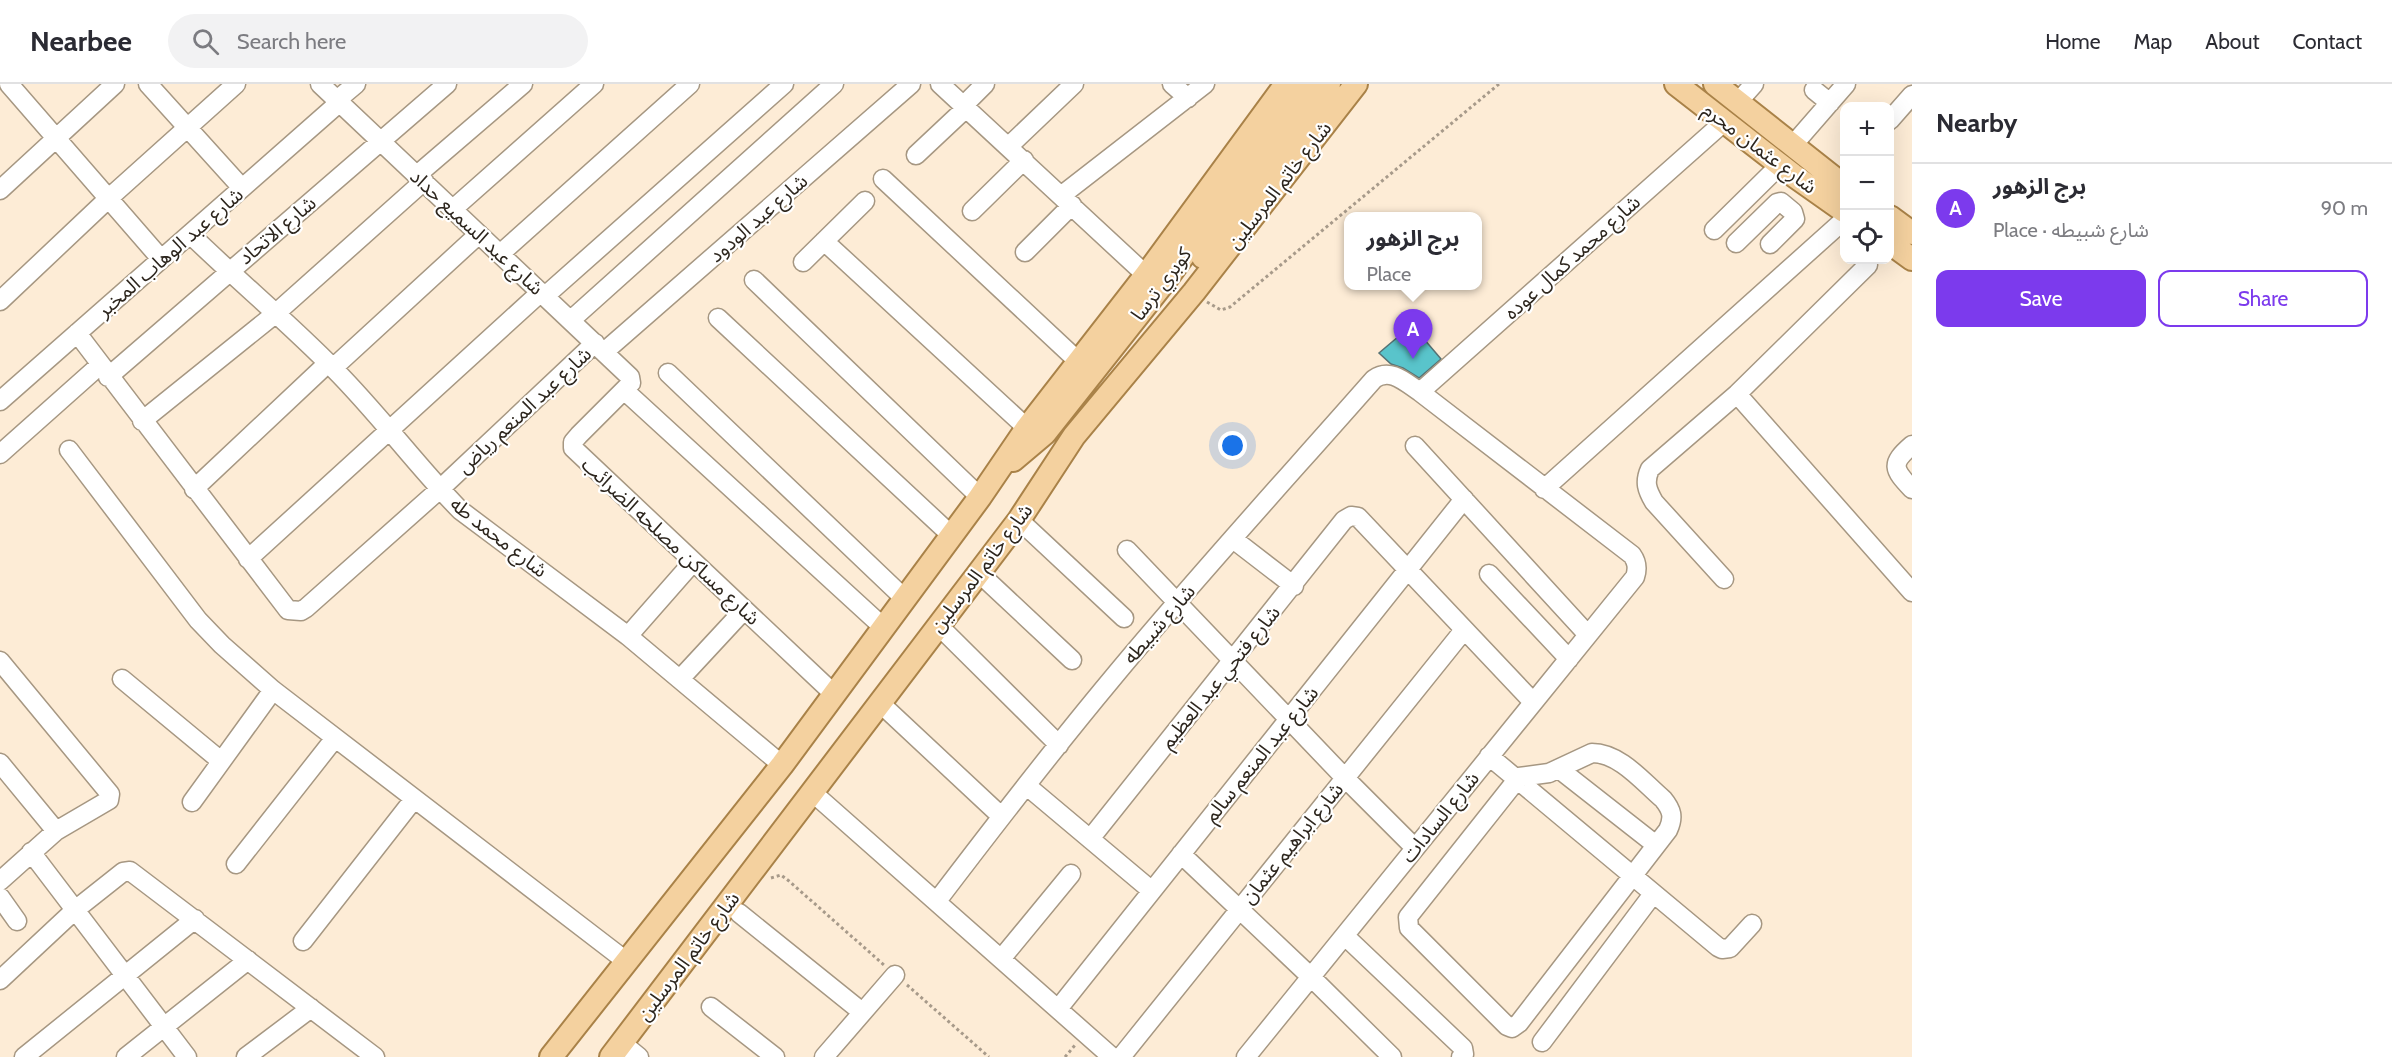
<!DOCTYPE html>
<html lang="en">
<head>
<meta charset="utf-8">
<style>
  body { margin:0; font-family:Cabin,"Noto Sans Arabic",sans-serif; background:#f2f2f3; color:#2b2b33 }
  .controls { position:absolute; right:18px; top:18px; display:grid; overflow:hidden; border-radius:12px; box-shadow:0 6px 24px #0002 }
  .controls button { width:54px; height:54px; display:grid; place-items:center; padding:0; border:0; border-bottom:2px solid #e1e1e2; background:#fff; color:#2b2b33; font:30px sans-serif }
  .you { position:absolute; left:1233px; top:362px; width:21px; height:21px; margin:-15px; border:4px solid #fff; border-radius:50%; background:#1a73e8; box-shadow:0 0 0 9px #1a73e833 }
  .badge { display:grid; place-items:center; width:39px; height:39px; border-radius:50%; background:#7c3aed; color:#fff; font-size:20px; font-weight:700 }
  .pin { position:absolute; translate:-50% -50px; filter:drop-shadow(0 2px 3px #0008) }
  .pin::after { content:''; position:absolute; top:32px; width:21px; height:18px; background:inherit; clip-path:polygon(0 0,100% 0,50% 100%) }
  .popup { position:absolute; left:1344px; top:128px; width:138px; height:78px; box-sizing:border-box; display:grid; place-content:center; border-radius:12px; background:#fff; filter:drop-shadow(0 2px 4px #0005); font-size:20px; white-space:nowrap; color:#7c7c81 }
  .popup b { font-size:22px; color:#2b2b33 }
  .popup::after { content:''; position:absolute; left:50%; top:100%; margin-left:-12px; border:12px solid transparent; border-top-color:#fff }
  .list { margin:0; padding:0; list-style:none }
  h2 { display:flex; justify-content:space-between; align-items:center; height:78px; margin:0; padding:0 24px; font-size:26px }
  h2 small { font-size:20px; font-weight:400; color:#7c7c81 }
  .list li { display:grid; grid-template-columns:39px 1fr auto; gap:18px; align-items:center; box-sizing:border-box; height:90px; padding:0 24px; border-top:2px solid #e1e1e2 }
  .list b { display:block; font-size:22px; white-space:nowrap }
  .list p { margin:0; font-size:20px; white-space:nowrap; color:#7c7c81 }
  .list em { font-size:20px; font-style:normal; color:#7c7c81 }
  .actions { display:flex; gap:12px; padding:18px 24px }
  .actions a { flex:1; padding:14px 0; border:2px solid #7c3aed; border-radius:12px; text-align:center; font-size:21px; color:#7c3aed }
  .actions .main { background:#7c3aed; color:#fff }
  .icon { flex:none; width:33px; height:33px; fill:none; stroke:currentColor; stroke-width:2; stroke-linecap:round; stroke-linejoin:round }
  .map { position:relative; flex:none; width:1912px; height:973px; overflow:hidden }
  header { display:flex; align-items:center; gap:36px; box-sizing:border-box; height:84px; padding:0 30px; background:#fff; border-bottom:2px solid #e1e1e2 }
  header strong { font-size:28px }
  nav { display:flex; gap:33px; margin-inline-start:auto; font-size:21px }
  .search { width:420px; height:54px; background:#f2f2f3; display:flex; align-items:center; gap:15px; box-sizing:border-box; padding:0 21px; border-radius:33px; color:#7c7c81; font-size:22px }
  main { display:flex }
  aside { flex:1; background:#fff }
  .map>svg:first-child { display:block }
  .building { fill:#59c4cb; stroke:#567375; stroke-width:1.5 }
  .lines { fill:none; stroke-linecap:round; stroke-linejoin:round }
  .minor-casing { stroke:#a69782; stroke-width:21 }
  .major-casing { stroke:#a98248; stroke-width:26 }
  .path { stroke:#a79a8a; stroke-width:3; stroke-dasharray:3 3; stroke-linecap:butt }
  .minor { stroke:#fff; stroke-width:18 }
  .major { stroke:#f4d19f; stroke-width:22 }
  .labels { text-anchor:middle; stroke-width:4.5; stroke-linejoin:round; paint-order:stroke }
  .street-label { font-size:20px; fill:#2d261e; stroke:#fff }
</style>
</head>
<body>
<header>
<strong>Nearbee</strong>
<div class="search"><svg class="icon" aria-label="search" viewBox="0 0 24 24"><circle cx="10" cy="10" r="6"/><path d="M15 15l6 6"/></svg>Search here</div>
<nav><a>Home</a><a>Map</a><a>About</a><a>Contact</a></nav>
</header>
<main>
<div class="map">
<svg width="1912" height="973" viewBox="0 0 1912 973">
  <rect width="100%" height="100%" fill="#fdecd6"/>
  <!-- building -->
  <path class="building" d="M1412,241L1441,275L1419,294L1403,284L1391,280L1379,269Z"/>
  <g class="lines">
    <!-- minor casing -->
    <g class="minor-casing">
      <path id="minor" d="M9,0L161,175
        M148,0L242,104
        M320,0L630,293L631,299L579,351L573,358V364L834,610
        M940,0L1146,191
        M1172,0L1188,14
        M1814,6L1830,19
        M337,16L356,0
        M1738,18L1754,0
        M962,23L985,0
        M1890,36L1912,11
        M1793,61L1846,0
        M1009,62L1074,0
        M916,71L965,25
        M417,91L523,0
        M883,95L1079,278
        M0,106L115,0
        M1062,111L1205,0
        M453,125L594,0
        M972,127L1024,76
        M1714,146L1780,81
        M190,150C237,196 288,238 334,285C379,330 416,381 460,426L628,552L782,681
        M824,157L1027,344
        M1736,159L1777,119L1781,118L1793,128L1795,135L1770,160
        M1025,168L1072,121
        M500,170L690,0
        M803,178L865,117
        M754,196L980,413
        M545,212L784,0
        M0,217L109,114L236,0
        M718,234L951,451
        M571,236L834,0
        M77,249L288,526L301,527L306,524L440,405L595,259
        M604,268L911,0
        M333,284L479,150
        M668,289L905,515
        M108,293L447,0
        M624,306L883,543
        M1420,308L1724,38
        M1737,310L1912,508
        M0,317L340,18
        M142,337L275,230L424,97
        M1912,361C1890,380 1893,385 1912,405
        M1415,362L1588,551
        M69,366L198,536L222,561L273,606L626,877
        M0,370L100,281
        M194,405L328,279
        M1544,405L1844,136
        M1019,436L1124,534
        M1233,455L1294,502
        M1127,466L1345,694L1415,764
        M248,475L541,208
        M979,489L1072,576
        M1489,490L1569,575
        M1724,495L1654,418C1647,406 1644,398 1650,385L1737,310L1868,181
        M939,542L1059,661
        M628,552L693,478
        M0,577L110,710L109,716L56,747L0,797
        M122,595L221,677
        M680,595L744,526
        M880,619L1001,732
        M1592,669C1620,669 1643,698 1663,715C1672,726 1674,733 1668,746L1519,939L1512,944L1507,942L1409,844L1408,833L1519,693L1549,689Z
        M1489,672L1718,863L1722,865L1730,864L1752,840
        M0,679L56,747
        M1559,685L1656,761
        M1027,702L1152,807
        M812,708L1112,973
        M192,718L273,606
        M1090,755L1344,436L1351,432L1358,433L1533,618
        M31,768L187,973
        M1181,770L1311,893L1392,973
        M236,780L335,654
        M0,813L17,837
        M937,817C994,742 1051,668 1111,596C1196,493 1286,395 1374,295C1391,283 1406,299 1420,308L1632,471C1637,478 1638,484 1635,493L1246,973
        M739,829L862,928
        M1345,852L1463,964L1464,970L1461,973
        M303,857L414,715
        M1001,875L1071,790
        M0,896L75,826L123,788L130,787L375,973
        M711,923L775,973
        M1058,925L1464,415
        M1542,958L1653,810
        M622,959L639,973
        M24,973L195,835
        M126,973L248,876
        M246,973L311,924
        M824,973L895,891
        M1121,973L1464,546"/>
    </g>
    <!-- major casing -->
    <g class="major-casing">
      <path id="major" d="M1676,0L1793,91L1844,127
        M1715,0L1844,102
        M1890,133L1912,149
        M1890,159L1912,175
        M1203,173L1329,0
        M1013,376L1045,349L1165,197L1307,0
        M551,973L782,681L980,413L1027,344L1146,191L1286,0
        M611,973L1019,436L1074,352L1194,208L1356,0"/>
    </g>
    <!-- path -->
    <path class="path" d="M1207,218L1221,226L1230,223L1499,0
      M771,794L781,791L789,797L884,881
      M907,901L989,973
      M1065,973L1076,960"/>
    <!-- minor -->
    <use href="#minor" class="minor"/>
    <!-- major -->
    <use href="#major" class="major"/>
  </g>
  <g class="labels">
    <!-- street labels -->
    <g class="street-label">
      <text transform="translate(1760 64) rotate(37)" y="7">شارع عثمان محرم</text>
      <text transform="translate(1279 101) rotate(-52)" y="7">شارع خاتم المرسلين</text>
      <text transform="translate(758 134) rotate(-41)" y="7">شارع عبد الودود</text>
      <text transform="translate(277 146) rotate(-40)" y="7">شارع الاتحاد</text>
      <text transform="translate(477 148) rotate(43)" y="7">شارع عبد السميع حداد</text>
      <text transform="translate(170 168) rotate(-41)" y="7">شارع عبد الوهاب المخبر</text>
      <text transform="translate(1572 173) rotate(-42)" y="7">شارع محمد كمال عوده</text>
      <text transform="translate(1161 200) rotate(-53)" y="7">كوبري ترسا</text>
      <text transform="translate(524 326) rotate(-43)" y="7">شارع عبد المنعم رياض</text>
      <text transform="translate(499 453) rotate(38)" y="7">شارع محمد طه</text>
      <text transform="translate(671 457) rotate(43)" y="7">شارع مساكن مصلحه الضرائب</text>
      <text transform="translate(981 484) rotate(-53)" y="7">شارع خاتم المرسلين</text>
      <text transform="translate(1159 540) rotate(-49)" y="7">شارع شبيطه</text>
      <text transform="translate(1220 593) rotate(-51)" y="7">شارع فتحي عبد العظيم</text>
      <text transform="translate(1261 670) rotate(-51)" y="7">شارع عبد المنعم سالم</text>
      <text transform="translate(1440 733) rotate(-51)" y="7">شارع السادات</text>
      <text transform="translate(1292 759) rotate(-51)" y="7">شارع ابراهيم عثمان</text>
      <text transform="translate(688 872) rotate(-53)" y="7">شارع خاتم المرسلين</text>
    </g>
  </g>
</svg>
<div class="controls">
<button>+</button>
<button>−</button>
<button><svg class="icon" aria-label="locate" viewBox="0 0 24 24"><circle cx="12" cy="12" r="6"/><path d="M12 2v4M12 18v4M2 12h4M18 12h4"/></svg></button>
</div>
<div class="you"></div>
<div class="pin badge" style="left:1413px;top:275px">A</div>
<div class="popup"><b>برج الزهور</b>Place</div>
</div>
<aside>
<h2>Nearby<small></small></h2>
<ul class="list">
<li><span class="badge">A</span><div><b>برج الزهور</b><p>Place · شارع شبيطه</p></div><em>90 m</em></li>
</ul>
<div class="actions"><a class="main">Save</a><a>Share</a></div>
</aside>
</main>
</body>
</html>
